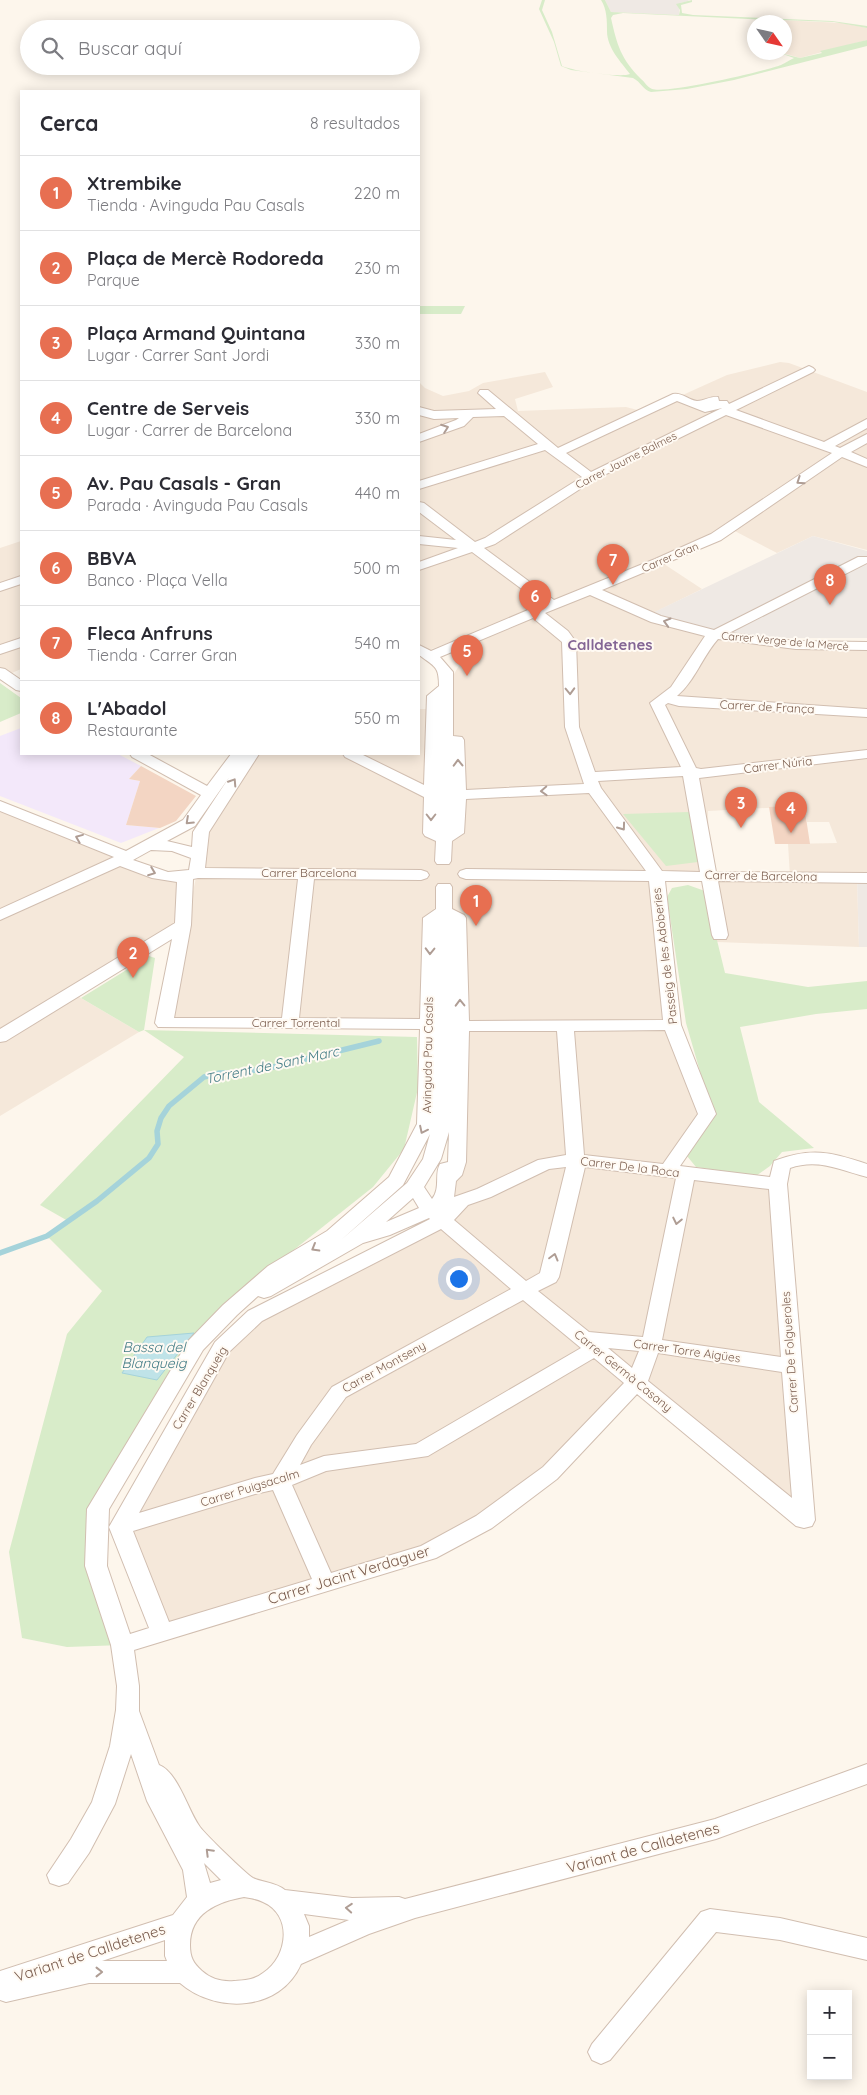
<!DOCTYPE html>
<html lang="es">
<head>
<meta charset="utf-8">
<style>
  body { margin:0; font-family:Quicksand,sans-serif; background:#f2f2f3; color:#2b2b33 }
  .controls { position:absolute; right:15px; bottom:15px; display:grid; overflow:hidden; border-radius:0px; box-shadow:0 2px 12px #0003 }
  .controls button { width:45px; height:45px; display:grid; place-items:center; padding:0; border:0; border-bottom:1px solid #e1e1e2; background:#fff; color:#2b2b33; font:25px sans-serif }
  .compass { position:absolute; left:747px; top:15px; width:45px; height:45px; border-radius:50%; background:#fff; box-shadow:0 2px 12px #0003; rotate:124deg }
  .you { position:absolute; left:458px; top:1278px; width:18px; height:18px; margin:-12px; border:4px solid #fff; border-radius:50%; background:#1a73e8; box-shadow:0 0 0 8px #1a73e833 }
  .badge { display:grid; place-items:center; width:32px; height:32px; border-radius:50%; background:#e76f51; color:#fff; font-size:16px; font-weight:700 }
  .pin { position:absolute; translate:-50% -41px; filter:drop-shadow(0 1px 2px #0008) }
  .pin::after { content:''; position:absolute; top:26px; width:18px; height:15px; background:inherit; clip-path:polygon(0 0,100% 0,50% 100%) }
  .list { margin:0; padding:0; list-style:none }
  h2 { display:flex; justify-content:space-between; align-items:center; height:65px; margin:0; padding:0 20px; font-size:21px }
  h2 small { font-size:16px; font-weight:400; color:#7c7c81 }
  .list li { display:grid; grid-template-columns:32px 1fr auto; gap:15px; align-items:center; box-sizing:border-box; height:75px; padding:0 20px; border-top:1px solid #e1e1e2 }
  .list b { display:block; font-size:19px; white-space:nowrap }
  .list p { margin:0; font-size:16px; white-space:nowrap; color:#7c7c81 }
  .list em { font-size:16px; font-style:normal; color:#7c7c81 }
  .icon { flex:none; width:28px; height:28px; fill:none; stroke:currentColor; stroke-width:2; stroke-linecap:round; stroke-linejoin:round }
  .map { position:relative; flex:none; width:867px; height:2095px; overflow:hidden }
  .search { position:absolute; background:#fff; box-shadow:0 2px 12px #0003; left:20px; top:20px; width:400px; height:55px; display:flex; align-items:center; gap:12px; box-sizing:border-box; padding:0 18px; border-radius:28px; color:#7c7c81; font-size:19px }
  .panel { position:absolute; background:#fff; box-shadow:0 2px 12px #0003; left:20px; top:90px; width:400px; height:665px; border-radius:0px }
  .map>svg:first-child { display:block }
  .residential { fill:#f5e8da; fill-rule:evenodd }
  .industrial { fill:#efe9e4 }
  .education { fill:#f3e8fa }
  .green { fill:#d8ecc9 }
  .water { fill:#bfe3e8; stroke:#a5d3da }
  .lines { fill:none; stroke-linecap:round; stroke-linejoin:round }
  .stream { stroke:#a5d3da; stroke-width:5.5 }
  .building { fill:#f3d5c3 }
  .minor-casing { stroke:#d1beb0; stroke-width:2 }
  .minor { fill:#fff; fill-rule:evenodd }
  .oneway { stroke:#af9d94 }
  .labels { text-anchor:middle; stroke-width:4; stroke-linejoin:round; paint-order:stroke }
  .far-street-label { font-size:11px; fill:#7a5c4d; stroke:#fffaf3 }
  .street-label { font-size:12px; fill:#7a5c4d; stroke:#fffaf3 }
  .water-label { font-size:14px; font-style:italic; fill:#437c86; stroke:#fffaf3 }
  .quarter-label { font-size:15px; font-weight:bold; fill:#846695; stroke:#fffaf3 }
  .near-street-label { font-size:15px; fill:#7a5c4d; stroke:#fffaf3 }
</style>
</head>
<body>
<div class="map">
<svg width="867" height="2095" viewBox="0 0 867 2095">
  <rect width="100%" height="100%" fill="#fdf6ec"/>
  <!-- residential -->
  <path class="residential" d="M780,20L842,23L867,28V40L800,58L783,53L784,22H779Z
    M780,362L789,363L867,392V550L813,536L777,553L729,528L591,590L429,650L419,647V382L425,388L443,396L469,391L483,383L545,372L553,387L515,399L518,411L626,407L645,412L727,375Z
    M21,541V669L5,676L0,672V548Z
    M664,564L702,589L647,616L714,635L867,646V878H857L859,947L717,942L709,875L656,874L672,1025L707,1114L669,1169L778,1184L804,1520L637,1382L550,1473L428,1552L162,1632L120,1527L222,1347L255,1316L443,1220L460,1201L446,1190L460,1026L166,1019L197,873L201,832L252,754H419V709H433L472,644ZM804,806L807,822H829L837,843L788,844L790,876L709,875L708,811Z
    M0,806L121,860L185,878L183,925L74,994L139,1032L0,1116Z"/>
  <!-- industrial -->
  <path class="industrial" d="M605,0H688L689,1L680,3L679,15L611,12Z
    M813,536L867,551V638H787L714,635L646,616Z
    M857,878H867V947H859Z"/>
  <!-- education -->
  <path class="education" d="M21,728V754H118L141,766L129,779L140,781L126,825L159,828L121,843L0,796V736Z"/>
  <!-- green -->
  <path class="green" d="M542,0H545L542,10L552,32L562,66C573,71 621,78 630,74C621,62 607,48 607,31C607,21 607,9 601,0H605L611,12L679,15L680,10L676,4L692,0V2L681,5L682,13L693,15L832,21L867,26V28L834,22L782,20L775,22L768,20L623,13L613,15L611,18C617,45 621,59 641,79C645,82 647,87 652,89C667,94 762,72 781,65C786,63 789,60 794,58L780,53L800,58L822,53L820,51L867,40V46L734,80L687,89L651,92C643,90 641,82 633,78L571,70L561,66L554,42L539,9Z
    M419,306H465L461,314H419Z
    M0,683L21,698V713L0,722Z
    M689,812L698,862L666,866L623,814Z
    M688,885L705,891L725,973L808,987L867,981V1009L816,1014L740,1027L759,1102L814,1148L782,1152L770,1166L756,1176L696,1167L687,1156L712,1113L686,1023L667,897L672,888Z
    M149,956L155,958L144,1030L417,1037L418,1088L404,1149L373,1187L271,1268L196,1345L98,1509L96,1566L122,1645L67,1647L22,1638L9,1552L67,1334L102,1291L47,1236L68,1221L40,1205L184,1057L144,1030L139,1032L81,998Z"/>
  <!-- water -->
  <path class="water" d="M194,1333L157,1380L122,1373L147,1337Z"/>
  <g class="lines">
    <!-- stream -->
    <path class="stream" d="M0,1253L47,1236L97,1201L149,1158L158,1144L157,1131L161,1118L169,1106L204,1077L220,1073H236L269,1068L379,1041"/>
  </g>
  <!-- building -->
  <path class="building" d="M141,766L196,796L176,821L160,828L126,825L140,781L129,779Z
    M804,805L810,844H775L769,807Z"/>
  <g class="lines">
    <!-- minor casing -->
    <g class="minor-casing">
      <path id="minor" d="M809,366L813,368L815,370L813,372L736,410L824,442L867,419V428L835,446L840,448L867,434V443L851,452L867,459V467L842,457L721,540L602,590L661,616L714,630L858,557H867V563L729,633L796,641L867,642V650L796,649L718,639C702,657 695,681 677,696L867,709V717L679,706L668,703L665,705L696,768L701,769L867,750V758L699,778L716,872L867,873V883L718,881L728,935L726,939H714L712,935L702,881H665L681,1025L716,1114L680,1166L770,1177L774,1161C811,1147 831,1152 867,1164V1177C840,1170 818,1158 790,1168L787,1184L815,1520L812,1526L804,1528L796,1526L637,1394L557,1479L492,1528L436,1558L134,1650L139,1686V1711L159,1765C178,1772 188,1811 200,1827C205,1834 247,1875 253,1878C264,1883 275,1882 285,1890L352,1898L399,1897L405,1899L715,1819L867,1764V1784L716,1839L415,1918L369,1934L301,1964C280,2012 216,2014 180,1983H89L6,2002L0,2000V1971L173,1915L187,1897L183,1870L147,1801L131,1754L115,1804L89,1853L68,1883L59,1886L50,1883L47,1875L71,1839L92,1802L110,1746L116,1710L117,1686L111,1645L85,1566L87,1509L189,1340L223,1305L268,1266L327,1231L389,1177L417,1124L420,1029L158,1027L155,1023L172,939L6,1041L0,1042V1029L175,923L177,882L152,878L120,866L0,920V909L114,857L0,811V801L126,851L183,820L201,795L132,757L130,754H148L207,786L231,754H259L209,832L205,868L421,870L427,872L429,875L427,878L421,880L314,879L299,1018L420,1019L423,918L436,909V887L438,884H450L452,887V909L464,915L466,918L469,1021L663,1020L649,881L466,879L460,877L458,874L460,871L466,869L646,871L589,793L466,799L464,833L452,841L451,861L449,864H437L435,861L436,841L425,836L423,833L424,797L345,757L343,754H361L424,785L427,696L439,686C439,666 435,667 419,655V645L431,651L542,604L472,552L419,570V562L458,548L419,544V536L456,540L419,512V502L424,503L475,542L485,538L582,477L545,450L419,489V481L538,444L504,416L473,417L464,426L419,442V434L456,420L459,418L434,419L419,415V407L434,411L496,409L478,393L480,390H488L558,448L673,394C682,392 688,400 697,401C705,401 710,396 718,397L719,401H727L729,404ZM677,401L705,412L722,408L591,472L566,453ZM726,415L832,453L711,534L655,559L554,600L484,548L495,544L594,480ZM590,595L651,622L705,636L671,687L650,703L681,767L595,772L579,727L576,642L568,631L545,613ZM533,618L562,642L565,727L584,784L466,790L464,740L462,737L453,736V672L440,657ZM230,776L193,832L192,847L167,841L195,826ZM683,776L700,872L662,871L601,788L598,781ZM151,850L172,851L191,858L189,870L168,872L133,860ZM198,878L298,879L282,1018H174L191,925L193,879ZM665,1030L698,1114L663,1164L584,1155L574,1031ZM469,1031H557L566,1155L538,1160L477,1189L454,1197L456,1181L462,1175L466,1162ZM449,1132L448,1162L440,1164C434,1174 441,1188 432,1199L424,1187L441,1159ZM430,1134L423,1159L407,1183L341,1240L403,1185ZM566,1167L540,1273L526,1281L454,1220L468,1205L491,1197L549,1169ZM585,1167L676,1178L643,1337L589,1332L538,1291L556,1282L559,1277ZM694,1180L769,1189L781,1357L662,1340ZM413,1198L419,1208L386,1222ZM429,1218L430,1219L248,1311L215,1342L109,1527L149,1628L130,1634L107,1566L109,1509L203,1350L237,1315L258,1296L264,1298L271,1296L363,1243L390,1235ZM441,1229L511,1289L332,1387L297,1435L273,1474L255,1478L139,1513L229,1352L262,1321ZM523,1300L581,1348L416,1444L324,1456L300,1465L311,1445L346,1397ZM608,1348L639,1351L632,1368ZM658,1353L782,1372L792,1498L648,1381ZM594,1358L624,1383L543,1467L476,1516L421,1546L331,1573L292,1485L326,1471L428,1456ZM273,1490L312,1579L169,1622L133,1531L255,1494ZM204,1863L221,1880L210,1883ZM244,1897C250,1898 257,1899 263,1902C293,1915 288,1957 263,1973C254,1980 245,1980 234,1981C222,1982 211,1979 202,1971C193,1963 190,1957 190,1945C190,1913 217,1902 244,1897ZM304,1914L349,1920L309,1937V1926ZM165,1940V1956L167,1961H102Z
        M21,576V584L0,591V583Z
        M21,638V647L0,654V645Z
        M0,668L5,669L21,680V691L16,690L0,679Z
        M710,1909L780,1918L867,1938V1960L780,1940L716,1932L610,2060L601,2064L592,2060L588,2052L592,2044L701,1912Z"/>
    </g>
    <!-- minor -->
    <use href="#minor" class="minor"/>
  </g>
  <!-- one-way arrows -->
  <defs><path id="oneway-chevron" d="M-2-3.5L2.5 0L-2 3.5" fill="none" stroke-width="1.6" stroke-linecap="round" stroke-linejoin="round" transform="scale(1.25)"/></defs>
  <g class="oneway">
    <use href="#oneway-chevron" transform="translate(445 428) rotate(-20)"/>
    <use href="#oneway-chevron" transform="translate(800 481) rotate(146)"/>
    <use href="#oneway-chevron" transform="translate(667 622) rotate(-164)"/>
    <use href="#oneway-chevron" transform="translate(570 691) rotate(88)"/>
    <use href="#oneway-chevron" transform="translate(458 763) rotate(-91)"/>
    <use href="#oneway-chevron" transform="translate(233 782) rotate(-57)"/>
    <use href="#oneway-chevron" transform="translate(544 791) rotate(177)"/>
    <use href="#oneway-chevron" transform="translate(431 817) rotate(90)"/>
    <use href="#oneway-chevron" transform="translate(189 821) rotate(137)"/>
    <use href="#oneway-chevron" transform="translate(622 827) rotate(54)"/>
    <use href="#oneway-chevron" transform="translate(79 838) rotate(-158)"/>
    <use href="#oneway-chevron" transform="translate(152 872) rotate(21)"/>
    <use href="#oneway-chevron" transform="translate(430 951) rotate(91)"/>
    <use href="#oneway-chevron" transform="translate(460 1003) rotate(-91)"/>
    <use href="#oneway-chevron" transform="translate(423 1130) rotate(116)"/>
    <use href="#oneway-chevron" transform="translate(677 1221) rotate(102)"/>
    <use href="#oneway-chevron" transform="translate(315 1248) rotate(150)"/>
    <use href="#oneway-chevron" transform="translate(554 1257) rotate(-75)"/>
    <use href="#oneway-chevron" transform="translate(209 1852) rotate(-135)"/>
    <use href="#oneway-chevron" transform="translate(349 1908) rotate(-176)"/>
    <use href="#oneway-chevron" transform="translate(99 1972)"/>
  </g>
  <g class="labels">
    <!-- far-street labels -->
    <g class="far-street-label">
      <text transform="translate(626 460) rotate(-27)" y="4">Carrer Jaume Balmes</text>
      <text transform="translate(670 557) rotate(-23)" y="4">Carrer Gran</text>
      <text transform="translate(785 641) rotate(5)" y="4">Carrer Verge de la Mercè</text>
    </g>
    <!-- street labels -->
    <g class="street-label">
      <text transform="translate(767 707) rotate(3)" y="4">Carrer de França</text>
      <text transform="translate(778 765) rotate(-7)" y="4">Carrer Núria</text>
      <text x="309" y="877">Carrer Barcelona</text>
      <text transform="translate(761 876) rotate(1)" y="4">Carrer de Barcelona</text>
      <text transform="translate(665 956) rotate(-97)" y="4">Passeig de les Adoberies</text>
      <text x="296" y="1027">Carrer Torrental</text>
      <text transform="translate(428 1055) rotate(-89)" y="4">Avinguda Pau Casals</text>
      <text transform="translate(630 1167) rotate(7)" y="4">Carrer De la Roca</text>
      <text transform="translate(687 1351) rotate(8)" y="4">Carrer Torre Aigües</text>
      <text transform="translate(790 1352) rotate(-94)" y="4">Carrer De Folgueroles</text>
      <text transform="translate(384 1367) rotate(-29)" y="4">Carrer Montseny</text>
      <text transform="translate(623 1371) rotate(39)" y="4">Carrer Germà Casany</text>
      <text transform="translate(200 1388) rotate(-59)" y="4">Carrer Blanqueig</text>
      <text transform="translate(250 1488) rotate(-17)" y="4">Carrer Puigsacalm</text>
    </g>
    <!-- water labels -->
    <g class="water-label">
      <text transform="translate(272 1065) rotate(-12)" y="5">Torrent de Sant Marc</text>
      <text x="154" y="1352">Bassa del<tspan x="154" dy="16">Blanqueig</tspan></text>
    </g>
    <!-- quarter labels -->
    <g class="quarter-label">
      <text x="610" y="650">Calldetenes</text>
    </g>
    <!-- near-street labels -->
    <g class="near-street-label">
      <text transform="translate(349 1575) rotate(-17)" y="5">Carrer Jacint Verdaguer</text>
      <text transform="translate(643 1848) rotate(-15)" y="5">Variant de Calldetenes</text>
      <text transform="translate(90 1953) rotate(-18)" y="5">Variant de Calldetenes</text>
    </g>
  </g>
</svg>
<div class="controls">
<button>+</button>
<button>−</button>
</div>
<svg class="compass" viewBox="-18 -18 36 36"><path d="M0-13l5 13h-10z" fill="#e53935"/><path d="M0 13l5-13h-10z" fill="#7c7c81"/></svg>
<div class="you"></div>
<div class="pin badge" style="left:476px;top:926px">1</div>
<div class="pin badge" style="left:133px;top:978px">2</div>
<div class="pin badge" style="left:741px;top:828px">3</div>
<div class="pin badge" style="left:791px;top:833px">4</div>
<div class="pin badge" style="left:467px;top:676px">5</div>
<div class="pin badge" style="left:535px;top:621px">6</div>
<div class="pin badge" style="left:613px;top:585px">7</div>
<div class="pin badge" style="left:830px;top:605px">8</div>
<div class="search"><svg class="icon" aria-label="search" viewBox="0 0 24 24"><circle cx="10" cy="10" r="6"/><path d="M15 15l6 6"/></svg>Buscar aquí</div>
<section class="panel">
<h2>Cerca<small>8 resultados</small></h2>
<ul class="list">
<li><span class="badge">1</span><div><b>Xtrembike</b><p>Tienda · Avinguda Pau Casals</p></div><em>220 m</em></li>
<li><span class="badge">2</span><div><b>Plaça de Mercè Rodoreda</b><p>Parque</p></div><em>230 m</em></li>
<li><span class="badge">3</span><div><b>Plaça Armand Quintana</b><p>Lugar · Carrer Sant Jordi</p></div><em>330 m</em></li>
<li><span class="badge">4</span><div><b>Centre de Serveis</b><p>Lugar · Carrer de Barcelona</p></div><em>330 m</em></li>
<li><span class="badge">5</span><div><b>Av. Pau Casals - Gran</b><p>Parada · Avinguda Pau Casals</p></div><em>440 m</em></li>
<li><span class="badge">6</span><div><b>BBVA</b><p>Banco · Plaça Vella</p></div><em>500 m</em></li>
<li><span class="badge">7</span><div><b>Fleca Anfruns</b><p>Tienda · Carrer Gran</p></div><em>540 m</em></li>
<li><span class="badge">8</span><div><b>L'Abadol</b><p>Restaurante</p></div><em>550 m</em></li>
</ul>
</section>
</div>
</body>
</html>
